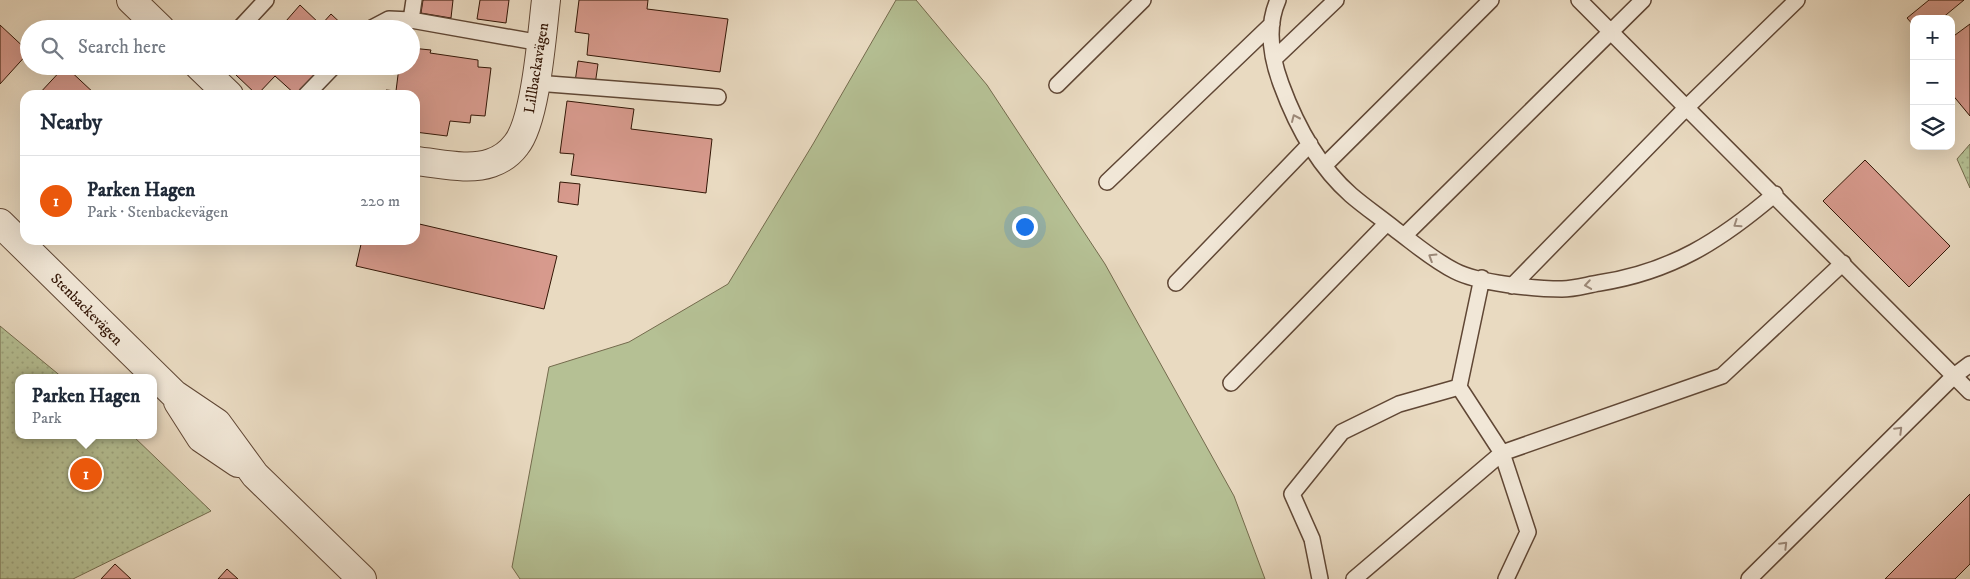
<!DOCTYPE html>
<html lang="en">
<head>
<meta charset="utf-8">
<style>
  body { margin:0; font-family:"IM FELL DW Pica",serif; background:#f2f2f3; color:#1f2937 }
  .controls { position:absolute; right:15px; top:15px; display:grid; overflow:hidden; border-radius:10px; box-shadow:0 5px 20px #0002 }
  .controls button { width:45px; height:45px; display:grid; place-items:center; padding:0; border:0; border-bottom:1px solid #e0e1e3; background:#fff; color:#1f2937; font:25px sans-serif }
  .you { position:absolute; left:1024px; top:226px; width:18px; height:18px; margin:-12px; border:4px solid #fff; border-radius:50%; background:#1a73e8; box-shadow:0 0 0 8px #1a73e833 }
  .badge { display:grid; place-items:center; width:32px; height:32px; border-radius:50%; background:#ea580c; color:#fff; font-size:16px; font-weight:700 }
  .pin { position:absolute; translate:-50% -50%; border:2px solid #fff; box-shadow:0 1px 5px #0006 }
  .popup { position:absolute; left:15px; top:374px; width:142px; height:65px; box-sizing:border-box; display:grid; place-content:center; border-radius:10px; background:#fff; filter:drop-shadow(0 1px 4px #0005); font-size:16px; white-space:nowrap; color:#747a83 }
  .popup b { font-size:19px; color:#1f2937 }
  .popup::after { content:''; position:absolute; left:50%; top:100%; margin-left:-10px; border:10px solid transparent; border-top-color:#fff }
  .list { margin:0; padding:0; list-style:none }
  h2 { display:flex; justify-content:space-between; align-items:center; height:65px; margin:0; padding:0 20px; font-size:21px }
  h2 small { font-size:16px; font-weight:400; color:#747a83 }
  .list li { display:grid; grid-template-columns:32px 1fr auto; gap:15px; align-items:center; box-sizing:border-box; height:90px; padding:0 20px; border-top:1px solid #e0e1e3 }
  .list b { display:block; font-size:19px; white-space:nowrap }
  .list p { margin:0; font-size:16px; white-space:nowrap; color:#747a83 }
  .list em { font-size:16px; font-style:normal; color:#747a83 }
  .icon { flex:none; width:28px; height:28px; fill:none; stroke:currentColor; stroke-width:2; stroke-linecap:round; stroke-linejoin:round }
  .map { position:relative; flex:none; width:1970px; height:579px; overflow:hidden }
  .search { position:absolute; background:#fff; box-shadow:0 5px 20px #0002; left:20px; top:20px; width:400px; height:55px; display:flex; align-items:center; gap:12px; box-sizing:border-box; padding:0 18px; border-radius:28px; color:#747a83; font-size:19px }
  .panel { position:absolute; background:#fff; box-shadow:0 5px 20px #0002; left:20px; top:90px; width:400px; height:155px; border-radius:15px }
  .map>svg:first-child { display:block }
  .green { fill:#b5c094; stroke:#746b4d }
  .park { fill:url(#park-dots); stroke:#746b4d }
  .building { fill:#d79a8d; stroke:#331606 }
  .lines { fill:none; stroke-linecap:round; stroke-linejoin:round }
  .service-casing { stroke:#604735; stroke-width:18 }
  .minor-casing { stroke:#604735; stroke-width:30 }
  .tertiary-casing { stroke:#604735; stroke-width:30 }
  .service { stroke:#f1e7d7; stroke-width:15 }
  .minor { stroke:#f1e7d7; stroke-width:28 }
  .tertiary { stroke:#f1e7d7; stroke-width:28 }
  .oneway { stroke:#9c8979 }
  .labels { text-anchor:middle; stroke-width:4; stroke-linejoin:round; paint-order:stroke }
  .street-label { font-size:15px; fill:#331606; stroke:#f1e7d7 }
</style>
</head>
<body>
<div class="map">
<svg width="1970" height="579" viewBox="0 0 1970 579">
  <defs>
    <pattern id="park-dots" width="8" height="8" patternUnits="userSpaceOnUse" patternTransform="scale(1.25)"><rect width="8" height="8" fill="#b5c094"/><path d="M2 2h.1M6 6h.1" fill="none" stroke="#9ca47e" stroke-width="1.8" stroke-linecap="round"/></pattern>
  </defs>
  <rect width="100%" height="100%" fill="#e9dac1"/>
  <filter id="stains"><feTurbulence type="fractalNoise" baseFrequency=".004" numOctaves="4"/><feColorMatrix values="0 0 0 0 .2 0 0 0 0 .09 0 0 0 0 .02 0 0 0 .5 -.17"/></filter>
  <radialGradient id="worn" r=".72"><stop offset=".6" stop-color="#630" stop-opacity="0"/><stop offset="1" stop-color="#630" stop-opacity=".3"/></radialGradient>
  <!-- green -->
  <path class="green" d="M896,0H916L987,85L1105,264L1234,496L1265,579H520L512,567L549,367L629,342L728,284L813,144Z"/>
  <!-- park -->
  <path class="park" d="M1970,144V188L1957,159Z
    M0,326L63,378H18V435H132L211,511L73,579H0Z"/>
  <!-- building -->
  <path class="building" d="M423,0H453L451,18L421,13Z
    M480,0H509L506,23L477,19Z
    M579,0H648L647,9L728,19L720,72L587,55L589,34L575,32Z
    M1929,0H1964L1941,19H1914V26L1907,18Z
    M300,5L321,25L331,14L347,29H279Z
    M1970,24V116L1951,93V38Z
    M0,25L29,52L0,84Z
    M411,48L431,50L430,53L478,60V67L491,68L485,116L471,115L470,123L450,121L447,136L415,132L417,116H415V95H385L386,90L396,91L399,67L397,66H411Z
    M578,61L598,64L595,85L575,82Z
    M65,66L96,95H38Z
    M244,66H323L296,95L275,76L257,95L236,75Z
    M567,101L634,109L631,129L712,139L706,193L571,175L574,154L560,153Z
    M1865,160L1950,246L1909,287L1823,201Z
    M560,182L580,184L578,205L558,202Z
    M415,223L557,256L544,309L356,266L362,240H415Z
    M1970,494V564L1955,579H1885Z
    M115,564L131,579H101Z
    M227,569L238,579H218Z"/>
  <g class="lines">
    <!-- service casing -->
    <g class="service-casing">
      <path id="service" d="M1278,0C1266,27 1271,57 1281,84C1296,125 1318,166 1351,195C1365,207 1381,218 1396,230C1415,244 1433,260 1455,271C1478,283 1535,289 1562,289C1574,289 1587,285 1599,283C1671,272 1720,241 1775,194
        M1579,0L1970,392
        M411,20L414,0
        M239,29L266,0
        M370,29L389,19L411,20L541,43
        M1274,59L1336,0
        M536,83L718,97
        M1057,85L1143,0
        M306,95L334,66
        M1325,165L1491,0
        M1107,182L1272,24
        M1404,236L1643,0
        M1482,278L1459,387L1502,453L1528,532L1506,579
        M1176,283L1310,144
        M1512,286L1686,108L1797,0
        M1231,383L1387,223
        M1320,579L1312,539L1292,494L1342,432L1399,404L1459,387
        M1354,579L1502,453L1722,376L1843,263
        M1749,579L1954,376L1970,364"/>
    </g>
    <!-- minor casing -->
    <g class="minor-casing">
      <path id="minor" d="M131,0L161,29
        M199,66L229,95
        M415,161C439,163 468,171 491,163C500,160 510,153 516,145C536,121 542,33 546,0"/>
    </g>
    <!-- tertiary casing -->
    <g class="tertiary-casing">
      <path id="tertiary" d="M0,223L174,394L217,423L255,475L362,579
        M178,402L201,438L238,463"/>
    </g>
    <!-- service -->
    <use href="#service" class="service"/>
    <!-- minor -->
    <use href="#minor" class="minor"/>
    <!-- tertiary -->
    <use href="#tertiary" class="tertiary"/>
  </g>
  <!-- one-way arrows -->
  <defs><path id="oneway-chevron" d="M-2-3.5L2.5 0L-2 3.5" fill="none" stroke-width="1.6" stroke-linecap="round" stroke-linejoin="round" transform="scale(1.25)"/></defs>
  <g class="oneway">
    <use href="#oneway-chevron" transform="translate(1295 118) rotate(-114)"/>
    <use href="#oneway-chevron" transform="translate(1737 224) rotate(146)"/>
    <use href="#oneway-chevron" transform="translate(1432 257) rotate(-148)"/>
    <use href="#oneway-chevron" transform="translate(1588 285) rotate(171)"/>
    <use href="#oneway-chevron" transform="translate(1899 430) rotate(-45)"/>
    <use href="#oneway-chevron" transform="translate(1784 545) rotate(-45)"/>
  </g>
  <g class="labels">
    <!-- street labels -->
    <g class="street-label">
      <text transform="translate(536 68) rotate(-81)" y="5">Lillbackavägen</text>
      <text transform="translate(87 309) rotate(45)" y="5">Stenbackevägen</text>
    </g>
  </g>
  <rect width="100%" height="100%" filter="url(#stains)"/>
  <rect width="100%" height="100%" fill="url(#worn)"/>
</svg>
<div class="controls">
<button>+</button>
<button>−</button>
<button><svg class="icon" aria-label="layers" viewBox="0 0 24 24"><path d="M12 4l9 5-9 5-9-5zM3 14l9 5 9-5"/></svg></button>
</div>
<div class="you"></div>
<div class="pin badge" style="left:86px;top:474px">1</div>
<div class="popup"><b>Parken Hagen</b>Park</div>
<div class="search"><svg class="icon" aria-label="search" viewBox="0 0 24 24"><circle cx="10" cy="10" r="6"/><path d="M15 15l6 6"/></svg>Search here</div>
<section class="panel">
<h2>Nearby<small></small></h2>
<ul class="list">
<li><span class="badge">1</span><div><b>Parken Hagen</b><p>Park · Stenbackevägen</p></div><em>220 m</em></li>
</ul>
</section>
</div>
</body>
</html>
